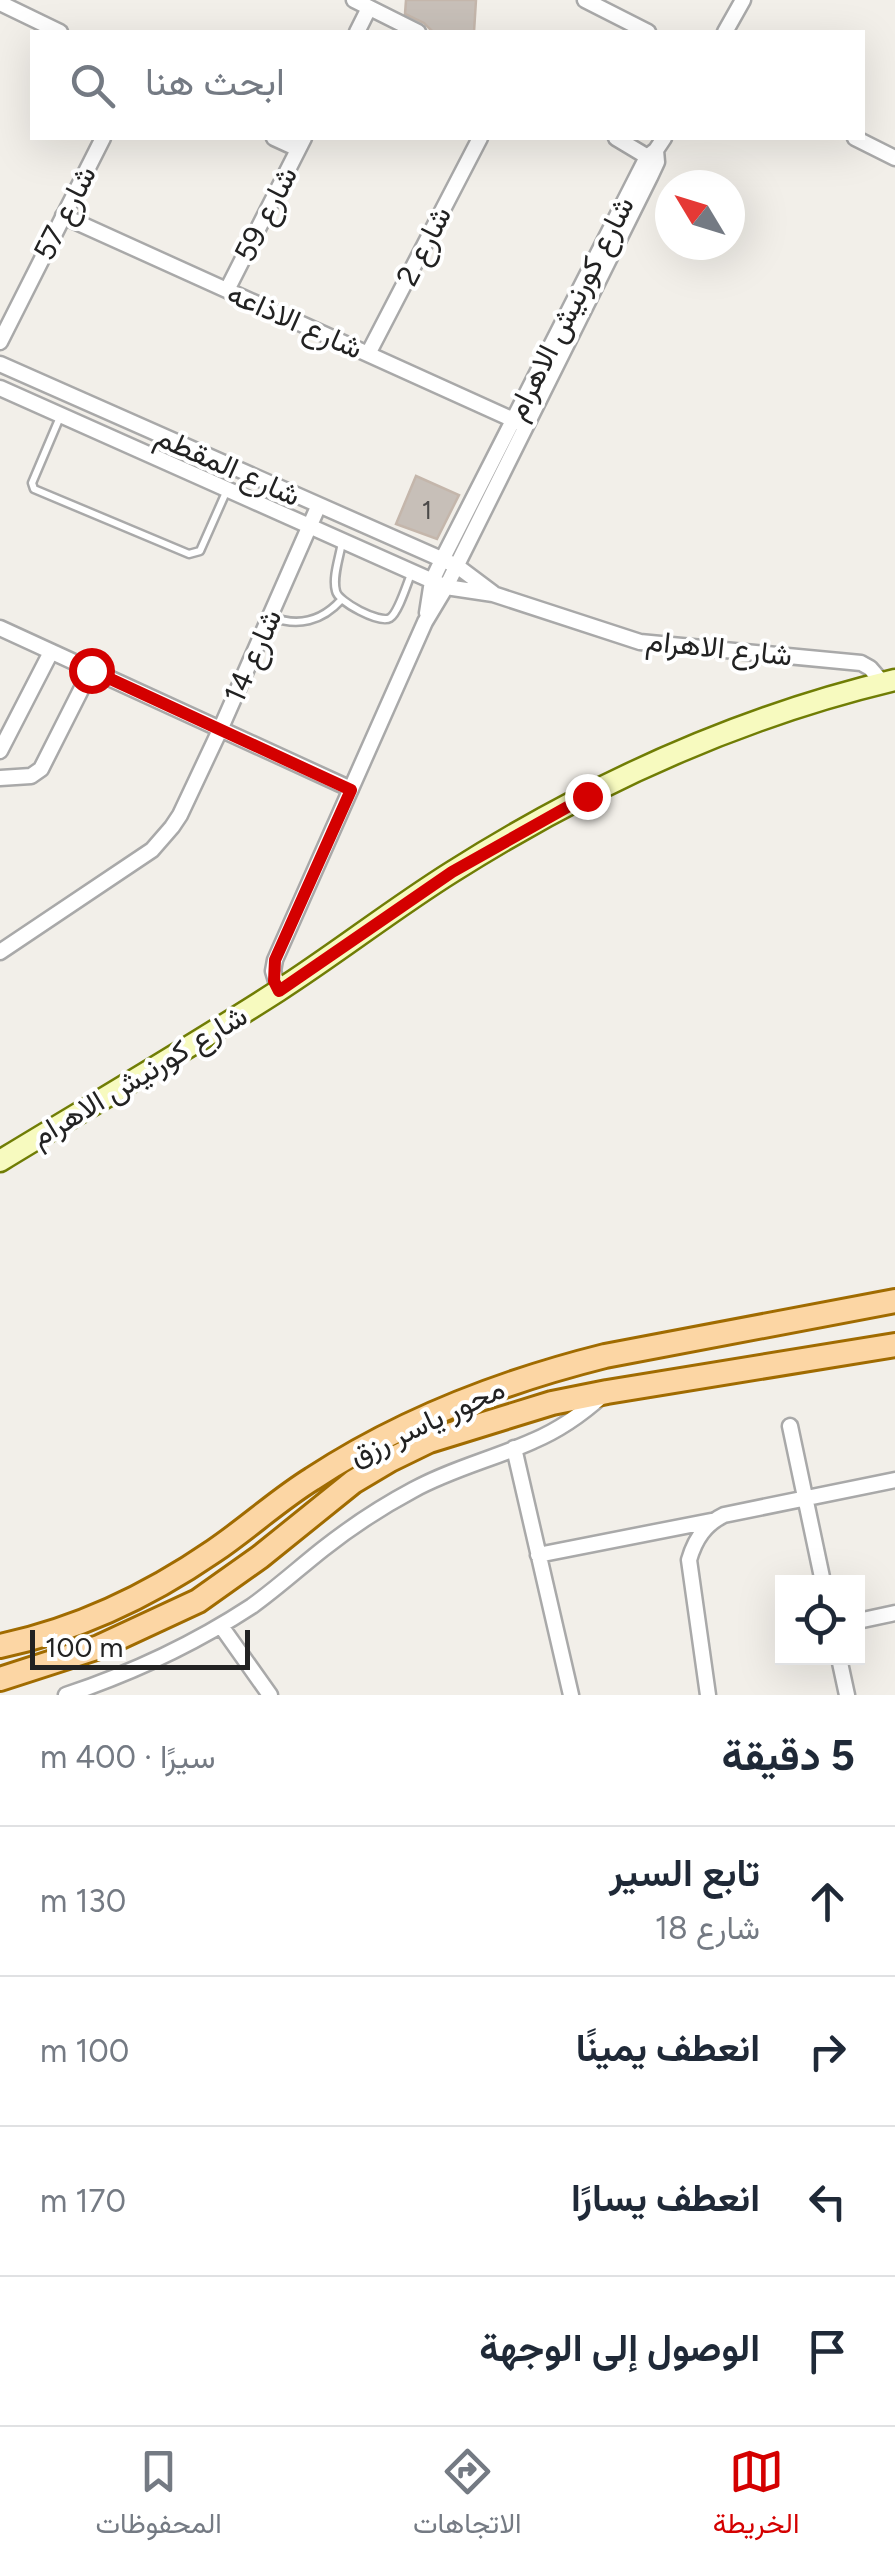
<!DOCTYPE html>
<html lang="ar">
<head>
<meta charset="utf-8">
<style>
  body { margin:0; font-family:Figtree,Vazirmatn,sans-serif; background:#f6f6f7; color:#1f2937; direction:rtl }
  .controls { position:absolute; right:30px; bottom:30px; display:grid; overflow:hidden; border-radius:0px; box-shadow:0 10px 40px #0002 }
  .controls button { width:90px; height:90px; display:grid; place-items:center; padding:0; border:0; border-bottom:2px solid #e0e1e3; background:#fff; color:#1f2937; font:50px sans-serif }
  .compass { position:absolute; left:655px; top:170px; width:90px; height:90px; border-radius:50%; background:#fff; box-shadow:0 10px 40px #0002; rotate:308deg }
  .scale { position:absolute; left:30px; bottom:25px; width:220px; box-sizing:border-box; padding-left:10px; border:5px solid #222; border-top:0; font-size:28px; line-height:35px; white-space:nowrap; color:#222; -webkit-text-stroke:8px #fff; paint-order:stroke }
  .stop { position:absolute; width:30px; height:30px; margin:-22px; border:8px solid #d40000; border-radius:50%; background:#fff }
  .stop.end { background:#d40000; border-color:#fff; box-shadow:0 2px 10px #0008 }
  .list { margin:0; padding:0; list-style:none }
  h2 { display:flex; justify-content:space-between; align-items:center; height:130px; margin:0; padding:0 40px; font-size:42px }
  h2 small { font-size:32px; font-weight:400; color:#747a83 }
  .list li { display:grid; grid-template-columns:65px 1fr auto; gap:30px; align-items:center; box-sizing:border-box; height:150px; padding:0 40px; border-top:2px solid #e0e1e3 }
  .list b { display:block; font-size:38px; white-space:nowrap }
  .list p { margin:0; font-size:32px; white-space:nowrap; color:#747a83 }
  .list em { font-size:32px; font-style:normal; color:#747a83 }
  .icon { flex:none; width:55px; height:55px; fill:none; stroke:currentColor; stroke-width:2; stroke-linecap:round; stroke-linejoin:round }
  .map { position:relative; flex:none; width:895px; height:1695px; overflow:hidden; direction:ltr }
  .search { position:absolute; background:#fff; box-shadow:0 10px 40px #0002; left:30px; right:30px; top:30px; height:110px; display:flex; align-items:center; gap:25px; box-sizing:border-box; padding:0 35px; border-radius:0px; color:#747a83; font-size:38px }
  .sheet { height:730px; background:#fff }
  nav { display:flex; justify-content:space-around; align-items:center; box-sizing:border-box; height:140px; border-top:2px solid #e0e1e3; background:#fff; font-size:28px; color:#747a83 }
  nav a { display:grid; justify-items:center; gap:5px }
  nav .on { color:#d40000 }
  .map>svg:first-child { display:block }
  .building { fill:#c7bfb8; stroke:#c4b6ab; stroke-width:2.5 }
  .lines { fill:none; stroke-linecap:round; stroke-linejoin:round }
  .lane-casing { stroke:#a9a9a9; stroke-width:11 }
  .street-casing { stroke:#a9a9a9; stroke-width:19 }
  .secondary-casing { stroke:#707d05; stroke-width:25 }
  .primary-casing { stroke:#a06b00; stroke-width:28 }
  .lane { stroke:#fff; stroke-width:6 }
  .street { stroke:#fff; stroke-width:14 }
  .secondary { stroke:#f7fabf; stroke-width:20 }
  .primary { stroke:#fcd6a4; stroke-width:22 }
  .route { stroke:#d40000; stroke-width:12 }
  .labels { text-anchor:middle; stroke-width:8; stroke-linejoin:round; paint-order:stroke }
  .number-label { font-size:25px; fill:#4b4948 }
  .street-label { font-size:30px; fill:#222; stroke:#fff }
</style>
</head>
<body>
<div class="map">
<svg width="895" height="1695" viewBox="0 0 895 1695">
  <rect width="100%" height="100%" fill="#f2efe9"/>
  <!-- building -->
  <path class="building" d="M406,0H476L474,32H433L424,23L405,14Z
    M416,476L459,495L437,539L396,524Z"/>
  <g class="lines">
    <!-- lane casing -->
    <g class="lane-casing">
      <path id="lane" d="M60,417L32,483L34,489L189,554L200,551L227,490
        M342,542C340,556 332,577 336,591C338,602 380,624 390,618C398,613 407,584 411,574
        M272,617C298,627 322,621 341,600"/>
    </g>
    <!-- street casing -->
    <g class="street-casing">
      <path id="street" d="M354,0L418,32
        M585,0L648,32
        M0,3L60,32
        M357,32L369,8
        M725,32L743,0
        M274,138L298,149
        M616,138L651,159
        M855,138L895,158
        M63,216L518,422
        M227,290L304,138
        M0,342L103,138
        M368,354L480,138
        M0,364L457,566L493,593
        M0,388L446,587L493,594L640,642L861,663L870,668L883,683
        M427,613L432,581L442,560L647,157L656,150L664,138
        M0,628L351,789
        M0,751L51,652
        M0,778L31,776L41,769L91,670
        M0,952L152,850L172,827L180,815L220,730L318,507
        M279,991L273,971L275,960L425,622L446,587L650,177L657,162L656,150
        M790,1426L823,1582
        M514,1448L571,1695
        M538,1555L711,1521
        M858,1621L895,1613
        M221,1626L270,1695
        M839,1658L847,1695
        M66,1695C132,1673 194,1644 252,1606C277,1588 299,1568 323,1549C351,1527 381,1507 413,1490C451,1469 493,1459 533,1441C559,1430 582,1414 603,1395
        M708,1695L689,1560C695,1539 705,1524 724,1515L895,1480"/>
    </g>
    <!-- secondary casing -->
    <g class="secondary-casing">
      <path id="secondary" d="M0,1161C92,1105 186,1050 278,991C337,953 393,909 452,872C588,786 739,717 895,680"/>
    </g>
    <!-- primary casing -->
    <g class="primary-casing">
      <path id="primary" d="M0,1646C76,1630 150,1595 214,1551C248,1528 278,1500 312,1479C402,1420 501,1382 605,1356L895,1301
        M0,1679L99,1647L198,1601L260,1557L353,1482L390,1460L429,1441L552,1403L607,1392L895,1345"/>
    </g>
    <!-- lane -->
    <use href="#lane" class="lane"/>
    <!-- street -->
    <use href="#street" class="street"/>
    <!-- secondary -->
    <use href="#secondary" class="secondary"/>
    <!-- primary -->
    <use href="#primary" class="primary"/>
  </g>
  <g class="lines">
    <!-- route -->
    <path class="route" d="M91,670L351,790L275,960L274,981L279,991L452,872L587,796"/>
  </g>
  <g class="labels">
    <!-- number labels -->
    <g class="number-label">
      <text x="427" y="519">1</text>
    </g>
    <!-- street labels -->
    <g class="street-label">
      <text transform="translate(65 213) rotate(-63)" y="10">شارع 57</text>
      <text transform="translate(266 214) rotate(-63)" y="10">شارع 59</text>
      <text transform="translate(424 246) rotate(-63)" y="10">شارع 2</text>
      <text transform="translate(570 308) rotate(-63)" y="10">شارع كورنيش الاهرام</text>
      <text transform="translate(295 321) rotate(24)" y="10">شارع الاذاعه</text>
      <text transform="translate(228 466) rotate(24)" y="10">شارع المقطم</text>
      <text transform="translate(719 648) rotate(6)" y="10">شارع الاهرام</text>
      <text transform="translate(253 656) rotate(-66)" y="10">شارع 14</text>
      <text transform="translate(139 1076) rotate(-31)" y="10">شارع كورنيش الاهرام</text>
      <text transform="translate(427 1422) rotate(-25)" y="10">محور ياسر رزق</text>
    </g>
  </g>
</svg>
<div class="controls">
<button><svg class="icon" aria-label="locate" viewBox="0 0 24 24"><circle cx="12" cy="12" r="6"/><path d="M12 2v4M12 18v4M2 12h4M18 12h4"/></svg></button>
</div>
<svg class="compass" viewBox="-18 -18 36 36"><path d="M0-13l5 13h-10z" fill="#e53935"/><path d="M0 13l5-13h-10z" fill="#747a83"/></svg>
<div class="scale">100 m</div>
<div class="stop" style="left:91px;top:670px"></div>
<div class="stop end" style="left:587px;top:796px"></div>
<div class="search"><svg class="icon" aria-label="search" viewBox="0 0 24 24"><circle cx="10" cy="10" r="6"/><path d="M15 15l6 6"/></svg>ابحث هنا</div>
</div>
<section class="sheet">
<h2>5 دقيقة<small>سيرًا · 400 m</small></h2>
<ul class="list">
<li><svg class="icon" aria-label="ahead" viewBox="0 0 24 24"><path d="M12 20V5M6 11l6-6 6 6"/></svg><div><b>تابع السير</b><p>شارع 18</p></div><em>130 m</em></li>
<li><svg class="icon" aria-label="right" viewBox="0 0 24 24"><path d="M7 20v-9h11M14 6l5 5-5 5"/></svg><div><b>انعطف يمينًا</b></div><em>100 m</em></li>
<li><svg class="icon" aria-label="left" viewBox="0 0 24 24"><path d="M17 20v-9H6M10 6l-5 5 5 5"/></svg><div><b>انعطف يسارًا</b></div><em>170 m</em></li>
<li><svg class="icon" aria-label="arrive" viewBox="0 0 24 24"><path d="M6 21V4h12l-3 4 3 4H6"/></svg><div><b>الوصول إلى الوجهة</b></div></li>
</ul>
</section>
<nav>
<a class="on"><svg class="icon" aria-label="map" viewBox="0 0 24 24"><path d="M3 6l6-2 6 2 6-2v14l-6 2-6-2-6 2zM9 4v14M15 6v14"/></svg>الخريطة</a>
<a><svg class="icon" aria-label="directions" viewBox="0 0 24 24"><path d="M12 3l9 9-9 9-9-9zM9 14v-3h6M13 9l2 2-2 2"/></svg>الاتجاهات</a>
<a><svg class="icon" aria-label="saved" viewBox="0 0 24 24"><path d="M7 4h10v16l-5-4-5 4z"/></svg>المحفوظات</a>
</nav>
</body>
</html>
